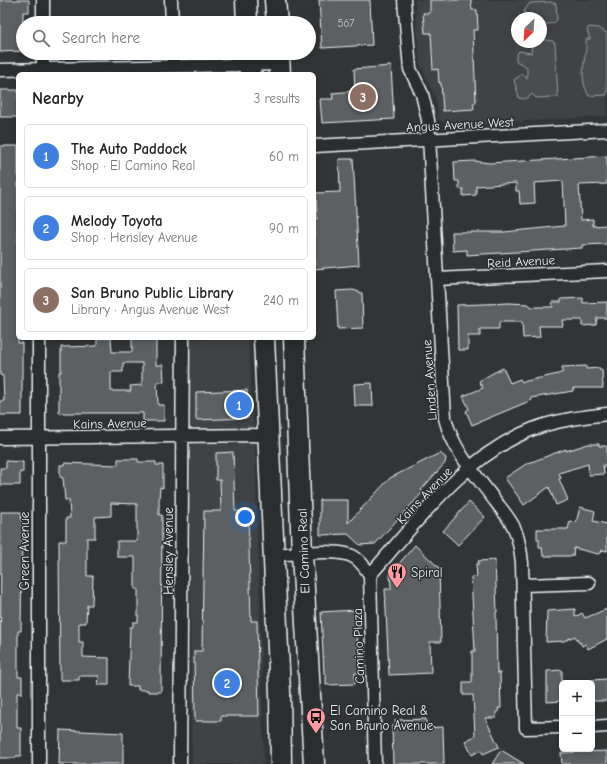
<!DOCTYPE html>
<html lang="en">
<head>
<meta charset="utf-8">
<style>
  body { margin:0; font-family:"Comic Neue",sans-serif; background:#f6f6f6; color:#202124 }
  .controls { position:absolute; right:12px; bottom:12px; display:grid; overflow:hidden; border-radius:6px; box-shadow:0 2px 6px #0003 }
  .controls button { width:36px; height:36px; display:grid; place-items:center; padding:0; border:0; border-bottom:1px solid #e0e0e0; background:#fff; color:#202124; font:20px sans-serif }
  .compass { position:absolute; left:511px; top:12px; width:36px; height:36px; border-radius:50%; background:#fff; box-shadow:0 2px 6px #0003; rotate:205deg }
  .you { position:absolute; left:245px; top:517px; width:14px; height:14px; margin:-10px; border:3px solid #fff; border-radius:50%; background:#1a73e8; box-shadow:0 0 0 6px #1a73e833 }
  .badge { display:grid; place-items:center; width:26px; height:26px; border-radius:50%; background:#84575d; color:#fff; font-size:13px; font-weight:700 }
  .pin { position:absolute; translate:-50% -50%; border:2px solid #fff; box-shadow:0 1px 4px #0006 }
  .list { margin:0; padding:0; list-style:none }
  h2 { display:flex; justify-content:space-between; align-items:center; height:52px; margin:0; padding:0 16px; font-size:17px }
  h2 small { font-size:13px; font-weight:400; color:#757577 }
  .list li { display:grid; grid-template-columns:26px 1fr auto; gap:12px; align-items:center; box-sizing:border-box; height:64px; margin:0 8px 8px; padding:0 8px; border:1px solid #e0e0e0; border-radius:6px }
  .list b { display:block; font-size:15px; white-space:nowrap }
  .list p { margin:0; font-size:13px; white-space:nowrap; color:#757577 }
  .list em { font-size:13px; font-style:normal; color:#757577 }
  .icon { flex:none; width:22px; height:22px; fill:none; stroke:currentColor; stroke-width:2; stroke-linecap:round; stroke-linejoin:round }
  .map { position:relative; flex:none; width:607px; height:764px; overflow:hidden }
  .search { position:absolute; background:#fff; box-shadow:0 2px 6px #0003; left:16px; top:16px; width:300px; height:44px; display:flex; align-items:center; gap:10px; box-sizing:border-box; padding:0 14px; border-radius:22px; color:#757577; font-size:15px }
  .panel { position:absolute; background:#fff; box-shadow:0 2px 6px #0003; left:16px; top:72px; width:300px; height:268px; border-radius:6px }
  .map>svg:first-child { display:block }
  .built { fill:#3f4244; fill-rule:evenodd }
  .green { fill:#494d4f; stroke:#989fa4 }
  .building { fill:#5c6063; stroke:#e8f1f8; fill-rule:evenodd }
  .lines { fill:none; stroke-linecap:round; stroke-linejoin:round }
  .minor-casing { stroke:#e8f1f8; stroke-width:15 }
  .primary-casing { stroke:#e8f1f8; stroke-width:23 }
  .minor { stroke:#2a2d2e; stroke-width:12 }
  .primary { stroke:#2a2d2e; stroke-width:20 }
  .labels { text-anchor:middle; stroke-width:3; stroke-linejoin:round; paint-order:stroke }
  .number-label { font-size:11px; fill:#c5cdd3 }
  .street-label { font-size:13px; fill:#e8f1f8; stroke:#2a2d2e }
  .poi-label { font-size:13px; fill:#e8f1f8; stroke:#2a2d2e; text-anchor:start }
</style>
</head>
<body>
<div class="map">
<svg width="607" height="764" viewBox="0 0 607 764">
  <rect width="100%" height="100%" fill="#323536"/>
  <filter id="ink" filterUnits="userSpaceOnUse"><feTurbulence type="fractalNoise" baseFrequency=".025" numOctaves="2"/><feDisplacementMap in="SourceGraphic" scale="8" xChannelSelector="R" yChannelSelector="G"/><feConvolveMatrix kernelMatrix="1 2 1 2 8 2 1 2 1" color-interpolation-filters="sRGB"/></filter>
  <g filter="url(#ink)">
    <!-- built -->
    <path class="built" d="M415,0H607V116L452,126L439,120L435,96L420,64ZM517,18H541V42H517Z
      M187,338H248L255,447L264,764H192Z"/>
    <!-- green -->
    <path class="green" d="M530,3L551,2L556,4L557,20C553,25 547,24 541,24V18H527L524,11Z
      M589,27L598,28L607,33V95L589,96C577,74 587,61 586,39H590L587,30Z
      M541,39L552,41L555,43L558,97L536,98L532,94C528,98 526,100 519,98L514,80L522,74L527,78V67L516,61V56L519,51L531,53L532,42H541Z"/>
    <!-- building -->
    <path class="building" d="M3,0H29V12H23V51L0,52V1Z
      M319,0H370L372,45L322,48Z
      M430,0H471L472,10H477L478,30H473L476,103H473L474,109L443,111L441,83H439L438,69L433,70L431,33H425L423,13H430Z
      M391,66L394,119L322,123L320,99H333L332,93L355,91L354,69Z
      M0,90H18V117H0Z
      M0,146H18V343H22V415H0V401H4L3,376L0,375Z
      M607,156V184L579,185L581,220L593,219V226L607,225V244L582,245V248L467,255V250L453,251L452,232H504L565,226L563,181L534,183L535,203L520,204L519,191H516V183L476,186V195L463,196V189H459V181H455L454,162L474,161L489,163Z
      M339,159H353L359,265L314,269V219H317L316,193L340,192Z
      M353,290L362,293L363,328L338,329L336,291Z
      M583,298V303L607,302V318H597L596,325L582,326V320H562L563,326H539L540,337L523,338L522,322H499V329H480V336H468V350H458L457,305L510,303L528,304L532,307H553L552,302H561V299Z
      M97,338H111L112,352H132V338H156V365H163L164,382H157L158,405H164V421H143V413H59V372H61V347L97,346ZM123,363H142V385L130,386L131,391H111V372H123Z
      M586,366V369L600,368L599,370H602L603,388H573V391L531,398L532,400L472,425L466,411L469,409L463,396L483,388L479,381L493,373L503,368L510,383L520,379L522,382L558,374L563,372L562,367Z
      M372,383L373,406H355L354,384Z
      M247,390L248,418L196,420V392Z
      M588,444H599V446H606L607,447V465H603L604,474L589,475L588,464L559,473L561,478L559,479L568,500L556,505L549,487L524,505L505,478L526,464L566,449V451Z
      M233,452L235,511L248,512L251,621H257L259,716H221V721H195L194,651H202L204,511H221L220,480H216V453Z
      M440,453L446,458L445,463L421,490L423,492L375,544L360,545L348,534L320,535V500H348V523L390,478Z
      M118,459H138V462H156V465H163V488L160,487L159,500V515H162L161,692H148V690H138V686H128L130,627H133V622H138V589H135V557H117V541H137V504L111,503V516L95,517V538H87V576H93L92,605H87L86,623H79V642H83V657L109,658V685H98L99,676H79V680H60L59,541H66V518H70L69,500H65L63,478L60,477V465H64V463L118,465Z
      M6,461L23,462V472H20V485H0V468H6Z
      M469,502L485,517L458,545L443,531Z
      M580,507L595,511L593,521L607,524V551L602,550L601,553L598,554L574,548L573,556H543L542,547H539V539H537V529H568L570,521L576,523Z
      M1,512H21L22,527L21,631H18V677H22V693H17V728H21V756H16V758H0Z
      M415,545L439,568L441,642H430L431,673L389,675L385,589H391L390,574Z
      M495,560L497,612H496L497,673H500L501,708H498L499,712H496V718H485L499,747L483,754L481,750L472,755L465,741L475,736L473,695H463V682H472V651H475L471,577H477L476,564H479L478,561Z
      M575,609V617L582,613L585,618L607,609V639L588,649L586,644L582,646L580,642L579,643L575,636L564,641L546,642L547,611Z
      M356,610L359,673H355V684L326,685V674H324L321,612Z
      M562,670V701L547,702V671Z
      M607,679V701H592V680Z
      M426,719V728L443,727L444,764H393L392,726H396L395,720Z
      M60,730L123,733V764H59Z
      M501,750L524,764H492Z
      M607,751V764H562L561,753Z"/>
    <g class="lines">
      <!-- minor casing -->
      <g class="minor-casing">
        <path id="minor" d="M171,0L172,23
          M404,0L410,69L422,94L428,120L445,418C453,451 476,475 496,502C502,510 511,520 515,530C519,541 521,552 522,563L526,728L562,727
          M43,23V0
          M173,53V66
          M0,70L279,64
          M43,74V53
          M314,146L607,130
          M437,279L607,271
          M0,438L269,435
          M274,555C293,554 338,548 354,557C361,561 366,569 370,575C417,522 464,456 533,429C557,420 582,417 607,414
          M370,575L375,764
          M523,585L589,583
          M592,727L607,726
          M39,764V338
          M180,764L183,338"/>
      </g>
      <!-- primary casing -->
      <g class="primary-casing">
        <path id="primary" d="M246,0L247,23
          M275,0L277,23
          M249,53L250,74
          M279,53L280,74
          M264,338L280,693L281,764
          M294,338L302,554L314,764"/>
      </g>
      <!-- minor -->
      <use href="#minor" class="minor"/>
      <!-- primary -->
      <use href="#primary" class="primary"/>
    </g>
  </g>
  <!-- icons -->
  <defs>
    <g id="restaurant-pin" transform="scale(1)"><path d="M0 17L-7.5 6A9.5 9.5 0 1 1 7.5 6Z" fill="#ff9aa2" stroke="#2a2d2e"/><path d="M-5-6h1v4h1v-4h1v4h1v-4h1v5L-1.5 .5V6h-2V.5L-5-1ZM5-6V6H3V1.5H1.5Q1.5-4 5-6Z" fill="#111"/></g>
    <g id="bus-pin" transform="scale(1)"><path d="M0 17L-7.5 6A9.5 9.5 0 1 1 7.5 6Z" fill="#ff9aa2" stroke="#2a2d2e"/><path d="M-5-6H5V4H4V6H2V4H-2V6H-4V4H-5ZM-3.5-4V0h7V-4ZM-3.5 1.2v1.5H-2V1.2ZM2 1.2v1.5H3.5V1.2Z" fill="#111"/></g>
  </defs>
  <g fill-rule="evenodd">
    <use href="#restaurant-pin" x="397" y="572"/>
    <use href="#bus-pin" x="316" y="717"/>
  </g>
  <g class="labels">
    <!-- number labels -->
    <g class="number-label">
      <text x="346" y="27">567</text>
    </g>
    <!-- street labels -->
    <g class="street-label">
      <text transform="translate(460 124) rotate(-3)" y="5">Angus Avenue West</text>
      <text transform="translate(521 261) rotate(-3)" y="5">Reid Avenue</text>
      <text transform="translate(429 380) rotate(-94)" y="5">Linden Avenue</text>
      <text transform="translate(110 423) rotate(-1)" y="5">Kains Avenue</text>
      <text transform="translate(424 495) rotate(-46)" y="5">Kains Avenue</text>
      <text transform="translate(24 551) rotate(-90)" y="5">Green Avenue</text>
      <text transform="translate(168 551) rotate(-90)" y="5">Hensley Avenue</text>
      <text transform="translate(303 551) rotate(-92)" y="5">El Camino Real</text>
      <text transform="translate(358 646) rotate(-92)" y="5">Camino Plaza</text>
    </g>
    <!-- poi labels -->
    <g class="poi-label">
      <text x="411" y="577">Spiral</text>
      <text x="330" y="715">El Camino Real &amp;<tspan x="330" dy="15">San Bruno Avenue</tspan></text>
    </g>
  </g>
</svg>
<div class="controls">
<button>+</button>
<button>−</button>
</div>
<svg class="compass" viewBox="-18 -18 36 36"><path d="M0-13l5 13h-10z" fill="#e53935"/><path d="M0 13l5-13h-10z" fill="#757577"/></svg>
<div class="you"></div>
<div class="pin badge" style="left:239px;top:405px;background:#3f7fe0">1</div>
<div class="pin badge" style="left:227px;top:683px;background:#3f7fe0">2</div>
<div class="pin badge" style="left:363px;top:97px;background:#8d6e63">3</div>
<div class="search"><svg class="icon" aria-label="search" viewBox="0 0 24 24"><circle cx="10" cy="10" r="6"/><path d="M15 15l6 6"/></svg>Search here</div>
<section class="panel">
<h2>Nearby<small>3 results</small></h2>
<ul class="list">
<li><span class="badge" style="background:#3f7fe0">1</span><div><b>The Auto Paddock</b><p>Shop · El Camino Real</p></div><em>60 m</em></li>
<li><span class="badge" style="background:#3f7fe0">2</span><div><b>Melody Toyota</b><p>Shop · Hensley Avenue</p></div><em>90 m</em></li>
<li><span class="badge" style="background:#8d6e63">3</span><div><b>San Bruno Public Library</b><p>Library · Angus Avenue West</p></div><em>240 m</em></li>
</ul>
</section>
</div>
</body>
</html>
